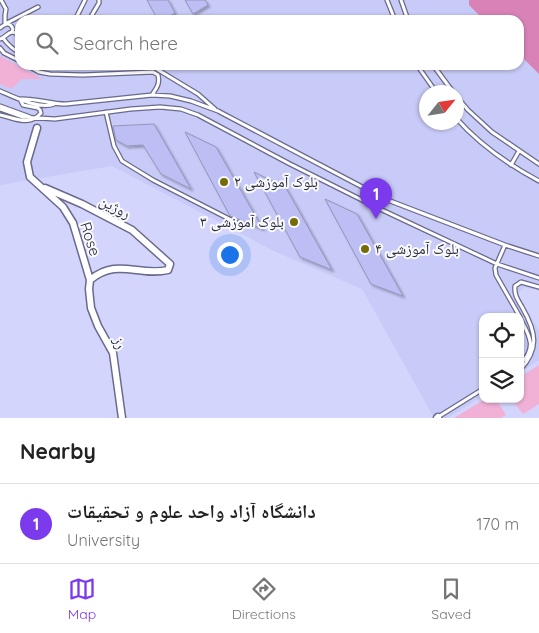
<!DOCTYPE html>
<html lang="en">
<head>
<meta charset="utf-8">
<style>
  body { margin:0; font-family:Quicksand,"Noto Naskh Arabic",sans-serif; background:#f2f2f2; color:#222 }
  .controls { position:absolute; right:15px; bottom:15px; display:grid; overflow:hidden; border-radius:10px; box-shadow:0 1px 4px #0004 }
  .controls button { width:45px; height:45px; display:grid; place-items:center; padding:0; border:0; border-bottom:1px solid #e0e0e0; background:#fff; color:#222; font:25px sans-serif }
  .compass { position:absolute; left:419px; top:85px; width:45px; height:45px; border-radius:50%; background:#fff; box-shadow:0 1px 4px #0004; rotate:60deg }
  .you { position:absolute; left:229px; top:254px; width:18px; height:18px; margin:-12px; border:4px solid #fff; border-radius:50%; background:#1a73e8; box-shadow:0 0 0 8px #1a73e833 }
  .badge { display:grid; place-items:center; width:32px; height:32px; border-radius:50%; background:#7c3aed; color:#fff; font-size:16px; font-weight:700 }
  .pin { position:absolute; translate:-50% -41px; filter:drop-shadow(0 1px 2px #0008) }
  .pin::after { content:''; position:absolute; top:26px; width:18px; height:15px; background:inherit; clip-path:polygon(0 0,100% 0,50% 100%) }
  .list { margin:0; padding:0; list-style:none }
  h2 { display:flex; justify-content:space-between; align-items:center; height:65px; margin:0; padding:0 20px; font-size:21px }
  h2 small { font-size:16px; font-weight:400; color:#767676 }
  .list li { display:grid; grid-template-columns:32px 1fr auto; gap:15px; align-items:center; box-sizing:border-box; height:80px; padding:0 20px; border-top:1px solid #e0e0e0 }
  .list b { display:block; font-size:19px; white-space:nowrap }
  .list p { margin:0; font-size:16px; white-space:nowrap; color:#767676 }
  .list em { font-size:16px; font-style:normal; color:#767676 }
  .icon { flex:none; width:28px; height:28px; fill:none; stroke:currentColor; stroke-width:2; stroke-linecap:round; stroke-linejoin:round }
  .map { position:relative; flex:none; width:539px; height:418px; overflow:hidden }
  .search { position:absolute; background:#fff; box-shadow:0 1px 4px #0004; left:15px; right:15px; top:15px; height:55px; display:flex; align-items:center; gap:12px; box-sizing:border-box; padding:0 18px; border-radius:15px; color:#767676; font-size:19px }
  .sheet { height:145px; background:#fff }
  nav { display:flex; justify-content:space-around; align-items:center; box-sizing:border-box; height:70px; border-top:1px solid #e0e0e0; background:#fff; font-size:14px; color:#767676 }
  nav a { display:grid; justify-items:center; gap:2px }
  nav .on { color:#7c3aed }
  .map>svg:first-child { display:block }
  .built { fill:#c8caf7; fill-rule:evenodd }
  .green { fill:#f1b1d7 }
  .forest { fill:#d882b7 }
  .building { fill:#bdbff4; stroke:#9495b9; filter:url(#shadow) }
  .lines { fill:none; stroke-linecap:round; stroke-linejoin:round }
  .lane-casing { stroke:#696a8c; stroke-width:5.5 }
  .street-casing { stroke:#696a8c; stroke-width:9 }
  .lane { stroke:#fff; stroke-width:3 }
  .street { stroke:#fff; stroke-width:6 }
  .poi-dot { fill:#766c07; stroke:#f9fafe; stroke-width:2 }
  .labels { text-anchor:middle; stroke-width:4; stroke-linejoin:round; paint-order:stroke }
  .poi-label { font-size:15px; fill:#2d2d3c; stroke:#f9fafe; text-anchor:start }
  .street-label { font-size:15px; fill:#2d2d3c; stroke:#f9fafe }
</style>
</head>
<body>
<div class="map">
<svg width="539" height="418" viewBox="0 0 539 418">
  <defs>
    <filter id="shadow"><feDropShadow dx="2" dy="2" stdDeviation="1" flood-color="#0004"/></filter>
  </defs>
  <rect width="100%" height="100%" fill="#d3d5fc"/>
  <!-- built -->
  <path class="built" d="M0,0H539V291L524,287L518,294L539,331V360L520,372V317H483V396L447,418H434L362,289L276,252L112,166L0,185ZM20,20H519V65H20ZM426,92H456V122H426Z"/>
  <!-- green -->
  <path class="green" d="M0,56L43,79H22L11,89L0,84Z
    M539,365V404L523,414L511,399H520V377Z
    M485,399H496L506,415L501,418H454Z"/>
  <!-- forest -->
  <path class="forest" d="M469,0H539V74L519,54V20H484L469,5Z"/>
  <!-- building -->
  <path class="building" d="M147,0H168L175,13L163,20H158Z
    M185,0H205L208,5L193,14Z
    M154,124L191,189L161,174L143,145L127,146L116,140L113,126Z
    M185,132L216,147L263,229L230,216Z
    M254,172L286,188L332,270L300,257Z
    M325,199L357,214L403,296L371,284Z"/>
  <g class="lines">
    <!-- lane casing -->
    <g class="lane-casing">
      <path id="lane" d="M1,0L6,9L5,15V24L38,7
        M387,0L395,20
        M401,0L408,20
        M75,20L85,0
        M89,20L99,3V0
        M0,28C6,23 10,22 13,29L12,32C7,33 5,38 0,39
        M12,32L20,34
        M3,38C8,45 12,49 20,53
        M0,48L4,53L20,61
        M26,65L39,72L50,74L83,75L153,72L158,75C160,84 157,87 152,95
        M48,65H63
        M145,65L155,68L198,94L215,109
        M417,65L436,92
        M433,65L453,92
        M0,91C14,97 40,110 54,104
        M456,96L468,110L492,132L539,164
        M20,99C36,98 50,104 66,104L152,95L170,96L191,101L218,111L385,199L505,245L539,256
        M0,106L30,117
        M0,109L23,117L55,119L131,109L160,107L181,109L198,115L290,164L380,209L497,264L539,278
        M106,112L114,146L122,161L153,180L237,223
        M0,115C15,118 29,127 41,113L40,110L38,108L23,105L20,99
        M456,118C479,144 509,165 539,181
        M511,165L519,151
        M505,245L495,268L496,275L520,317
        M520,318C529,335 538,348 520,364
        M520,370C539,349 537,333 522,307C518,300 514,295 515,286L521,282L539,287
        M438,417L483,389"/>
    </g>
    <!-- street casing -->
    <g class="street-casing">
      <path id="street" d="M37,128L27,162L30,177L63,207L73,223L90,280L89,289L91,308L98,326L113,353L122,418
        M45,188L82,204L132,230L170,264L168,270C139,277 117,257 90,280
        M437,418L438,417"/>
    </g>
    <!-- lane -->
    <use href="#lane" class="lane"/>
    <!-- street -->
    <use href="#street" class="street"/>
  </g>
  <!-- markers -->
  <g class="poi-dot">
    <circle cx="224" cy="182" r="5"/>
    <circle cx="294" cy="222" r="5"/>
    <circle cx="365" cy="249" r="5"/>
  </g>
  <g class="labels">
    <!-- poi labels -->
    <g class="poi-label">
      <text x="234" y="187">بلوک آموزشی ۲</text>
      <text x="284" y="227" text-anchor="end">بلوک آموزشی ۳</text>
      <text x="375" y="254">بلوک آموزشی ۴</text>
    </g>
    <!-- street labels -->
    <g class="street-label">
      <text transform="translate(115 207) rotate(27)" y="5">روژین</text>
      <text transform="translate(90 239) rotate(72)" y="5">Rose</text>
      <text transform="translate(120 343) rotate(68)" y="5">رز</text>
    </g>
  </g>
</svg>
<div class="controls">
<button><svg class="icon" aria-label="locate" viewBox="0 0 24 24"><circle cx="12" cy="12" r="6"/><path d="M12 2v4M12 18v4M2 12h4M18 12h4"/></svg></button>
<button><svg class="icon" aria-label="layers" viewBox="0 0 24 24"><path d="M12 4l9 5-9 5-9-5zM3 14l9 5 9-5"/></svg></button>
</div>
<svg class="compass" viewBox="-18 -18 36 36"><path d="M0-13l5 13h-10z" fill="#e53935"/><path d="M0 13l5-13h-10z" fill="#767676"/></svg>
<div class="you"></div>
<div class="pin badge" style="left:376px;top:219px">1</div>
<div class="search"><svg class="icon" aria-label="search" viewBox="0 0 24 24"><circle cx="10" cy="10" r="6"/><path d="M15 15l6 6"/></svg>Search here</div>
</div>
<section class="sheet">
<h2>Nearby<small></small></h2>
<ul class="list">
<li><span class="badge">1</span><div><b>دانشگاه آزاد واحد علوم و تحقیقات</b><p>University</p></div><em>170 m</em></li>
</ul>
</section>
<nav>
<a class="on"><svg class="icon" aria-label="map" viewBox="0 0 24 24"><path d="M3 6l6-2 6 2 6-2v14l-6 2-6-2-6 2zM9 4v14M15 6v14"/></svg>Map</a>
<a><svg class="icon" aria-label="directions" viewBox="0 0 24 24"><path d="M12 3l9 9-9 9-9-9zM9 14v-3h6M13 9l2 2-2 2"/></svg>Directions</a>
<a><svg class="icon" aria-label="saved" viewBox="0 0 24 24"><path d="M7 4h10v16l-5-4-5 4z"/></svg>Saved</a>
</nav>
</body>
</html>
